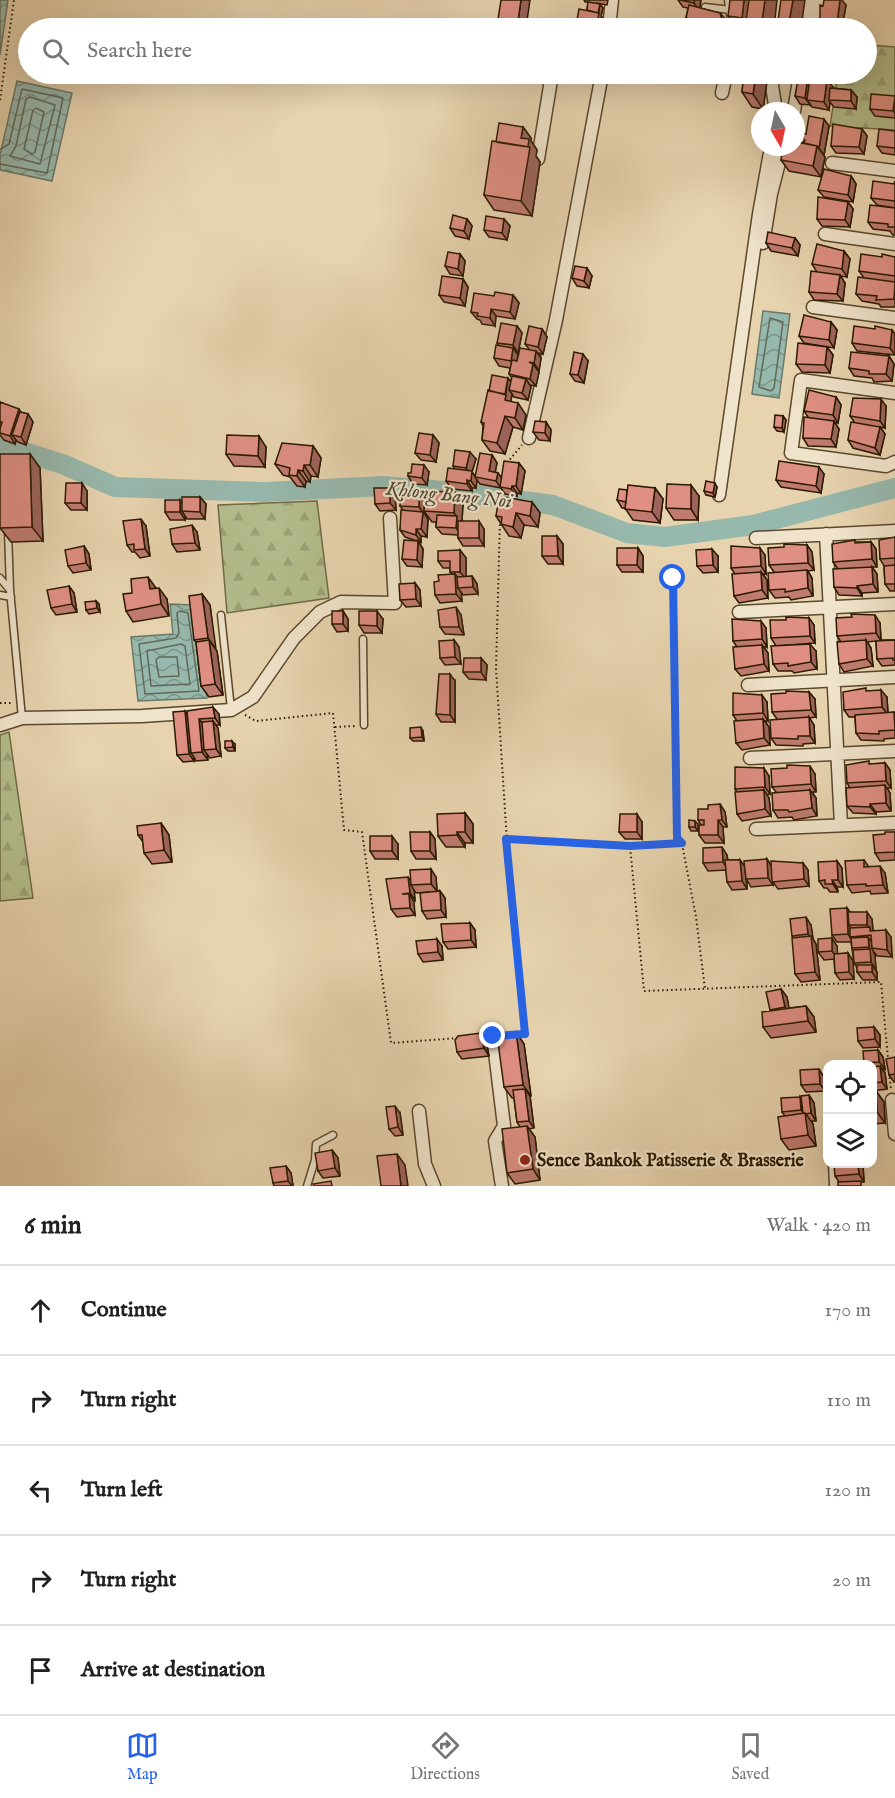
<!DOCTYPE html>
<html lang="en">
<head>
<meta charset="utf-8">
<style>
  body { margin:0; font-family:"IM FELL English",serif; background:#f6f6f6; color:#202124 }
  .controls { position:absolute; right:18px; bottom:18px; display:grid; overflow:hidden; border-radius:12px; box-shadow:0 6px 24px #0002 }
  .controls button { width:54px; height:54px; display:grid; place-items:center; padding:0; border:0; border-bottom:2px solid #e0e0e0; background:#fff; color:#202124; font:30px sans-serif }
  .compass { position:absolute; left:751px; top:102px; width:54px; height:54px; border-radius:50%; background:#fff; box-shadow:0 6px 24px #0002; rotate:171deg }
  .stop { position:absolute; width:18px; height:18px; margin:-14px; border:4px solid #2563eb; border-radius:50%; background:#fff }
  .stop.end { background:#2563eb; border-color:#fff; box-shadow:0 2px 6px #0008 }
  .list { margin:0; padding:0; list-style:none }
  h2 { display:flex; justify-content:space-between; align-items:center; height:78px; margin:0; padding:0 24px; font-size:26px }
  h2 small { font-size:20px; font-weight:400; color:#757577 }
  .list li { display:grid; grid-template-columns:39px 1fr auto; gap:18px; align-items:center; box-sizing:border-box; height:90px; padding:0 24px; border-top:2px solid #e0e0e0 }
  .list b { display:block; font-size:22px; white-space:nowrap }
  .list em { font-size:20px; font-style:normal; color:#757577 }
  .icon { flex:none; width:33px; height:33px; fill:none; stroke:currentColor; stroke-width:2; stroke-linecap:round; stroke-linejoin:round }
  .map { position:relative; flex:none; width:895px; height:1186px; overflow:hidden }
  .search { position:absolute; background:#fff; box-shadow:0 6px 24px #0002; left:18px; right:18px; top:18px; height:66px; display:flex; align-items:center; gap:15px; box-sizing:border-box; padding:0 21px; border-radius:33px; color:#757577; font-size:22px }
  .sheet { height:528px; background:#fff }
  nav { display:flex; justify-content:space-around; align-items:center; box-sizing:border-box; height:84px; border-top:2px solid #e0e0e0; background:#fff; font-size:16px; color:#757577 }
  nav a { display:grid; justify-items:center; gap:3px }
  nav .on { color:#2563eb }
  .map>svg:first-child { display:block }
  .forest { fill:url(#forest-firs); stroke:#706b46; stroke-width:1.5 }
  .water { fill:url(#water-waves); stroke:#6c7868; stroke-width:1.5 }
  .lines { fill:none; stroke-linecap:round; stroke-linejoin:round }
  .shore { stroke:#616857; stroke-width:1.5 }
  .river { stroke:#97b8ad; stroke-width:20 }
  .lane-casing { stroke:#5a482c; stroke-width:9 }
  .street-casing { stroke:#5a482c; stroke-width:15 }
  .path { stroke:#2b1901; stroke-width:2; stroke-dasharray:1.5 3; stroke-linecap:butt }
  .lane { stroke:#efe3cb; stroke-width:6 }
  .street { stroke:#efe3cb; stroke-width:12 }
  .wall { fill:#c07b71; stroke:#2b1901; stroke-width:1.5 }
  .shaded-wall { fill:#9c645c; stroke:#2b1901; stroke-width:1.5 }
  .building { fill:#df8f83; stroke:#2b1901; stroke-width:1.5 }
  .route { stroke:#2563eb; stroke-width:8 }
  .poi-dot { fill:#8f2418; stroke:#efe3cb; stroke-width:2 }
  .labels { text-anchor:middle; stroke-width:4.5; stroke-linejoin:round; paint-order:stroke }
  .poi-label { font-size:18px; font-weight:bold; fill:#2b1901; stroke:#efe3cb; text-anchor:start }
  .water-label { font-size:20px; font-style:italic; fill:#4b4935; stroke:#efe3cb }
</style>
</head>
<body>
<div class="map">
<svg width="895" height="1186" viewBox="0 0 895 1186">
  <defs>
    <pattern id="forest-firs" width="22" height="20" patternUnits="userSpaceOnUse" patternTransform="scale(1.5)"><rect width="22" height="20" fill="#b4bd8c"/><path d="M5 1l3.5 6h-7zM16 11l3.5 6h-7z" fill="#9ba277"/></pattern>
    <pattern id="water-waves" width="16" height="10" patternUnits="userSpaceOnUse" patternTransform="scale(1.5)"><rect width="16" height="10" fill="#97b8ad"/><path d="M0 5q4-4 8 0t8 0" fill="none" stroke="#7b958a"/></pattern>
  </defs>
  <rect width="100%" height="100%" fill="#e7d4af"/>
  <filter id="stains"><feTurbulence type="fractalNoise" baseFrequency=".00333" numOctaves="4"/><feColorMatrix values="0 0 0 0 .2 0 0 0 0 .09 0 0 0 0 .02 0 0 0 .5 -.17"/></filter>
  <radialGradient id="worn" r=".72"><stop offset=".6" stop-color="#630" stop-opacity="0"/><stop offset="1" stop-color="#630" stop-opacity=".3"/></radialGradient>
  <!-- forest -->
  <path class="forest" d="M867,45L895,47V130L830,126L838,74H866Z
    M317,501L329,598L227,613L218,505Z
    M9,732L33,898L0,901V735Z"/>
  <!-- water -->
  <path class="water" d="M0,0H8L0,55Z
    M17,81L72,93L52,181L0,170V155Z
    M763,311L790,314L779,398L752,394Z
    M170,604L193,605L207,698L138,701L131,637L173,634Z"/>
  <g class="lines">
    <!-- shore -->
    <path class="shore" d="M30,97L55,105L40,164L10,156L16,146L26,99Z
      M36,108L44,112L35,152L32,154L24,149L33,110Z
      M0,149L9,144L22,89L63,98L47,173L0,164
      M770,318L783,322L774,388L771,391L759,387Z
      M180,611L188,613L199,691L145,694L139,644L176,638L179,633L177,613Z
      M181,644L185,646L190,684L151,686L147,651Z
      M159,657H177L179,676L159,677L156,660Z"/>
    <!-- river -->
    <path class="river" d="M0,444L65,465L115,487L265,492L383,486L457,492L553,505L627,533L665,537L753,525L895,488"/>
    <!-- lane casing -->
    <g class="lane-casing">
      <path id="lane" d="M705,7L731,10
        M8,531L10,590L22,718
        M0,578L9,589
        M0,595L11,597
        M221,615L231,709
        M363,639L364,725
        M307,1186L315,1160L316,1144L333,1135"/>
    </g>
    <!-- street casing -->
    <g class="street-casing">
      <path id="street" d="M731,0L735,28
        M609,28L612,0
        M778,28L781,0
        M807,28L811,0
        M817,28L821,0
        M773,74L772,86L776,111
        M722,93L726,74
        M794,111L800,74
        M538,159L552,74
        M832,163L895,171
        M825,234L895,244
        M763,243L771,194L783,147
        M813,307L895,318
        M895,393L801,380L791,453L886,466L895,462
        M529,438L556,320L602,74
        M719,495L759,214L771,147
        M826,534L841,825
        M756,538L895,531
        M739,612L895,604
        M748,685L895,677
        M0,725L22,718L142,716L231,710L253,697L294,638L320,612L341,602L395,603L390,518
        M750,758L895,751
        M756,829L895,823
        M493,1036L504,1126L495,1141L502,1186
        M892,1100L895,1134
        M419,1111L425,1164L434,1186
        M835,1164L836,1186"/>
    </g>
    <!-- path -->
    <path class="path" d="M0,100L14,0
      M507,463L522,445
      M500,520L496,669L512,921L525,1034H516
      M0,703H12
      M245,715L256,721L333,713L344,830L362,832L391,1043L459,1038
      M335,727L356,726
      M506,839L630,846L644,991L881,982L888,1059
      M682,844L696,917L705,989
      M630,846L682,843L677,838L673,578
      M889,1073L891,1089"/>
    <!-- lane -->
    <use href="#lane" class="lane"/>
    <!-- street -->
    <use href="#street" class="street"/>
  </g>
  <!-- wall -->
  <path class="wall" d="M584,0H608L607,5L596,3L603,8L601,16L604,20L603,28H589L582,27L577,20L587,10L588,2H585Z
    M678,0H701L700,8L720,13L726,20L727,28H669H685L688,21L686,18L688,8L683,7Z
    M777,0L745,28L736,27L728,16Z
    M846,5L842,28H818L822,24L820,20L823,6Z
    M496,74H508L507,76Z
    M556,74H581L579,81L558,77Z
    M725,74H768L763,109L752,107L742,92L743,81L729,79Z
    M814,74H836L835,80L817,78Z
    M808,76L810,78L833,87L832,88L851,90L857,97L856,109L834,107L830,102L829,110L812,107L810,104V105L800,104L795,96Z
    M895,96V118L875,116L870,109Z
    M829,126L824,155H823L825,157L821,177L789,171L781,160L806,134Z
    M523,127L531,138V141L537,150L536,156L540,162L532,216L494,210L484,195L496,142Z
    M862,129L867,136L864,154L836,153L831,146Z
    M895,131V155L882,153L877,146Z
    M851,176L856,184L853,202L824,197L818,190Z
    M895,181V208L877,205L871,198L894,184Z
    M848,202L853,209L850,227L822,226L817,219Z
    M895,208V235H893L890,231L873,229L868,222Z
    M467,219L472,226L469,239L455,236L450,228Z
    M504,219L510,226L507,240L489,237L484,230Z
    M795,238L800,245L798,256L771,251L766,243Z
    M844,251L850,259L847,277L840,276L845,283L843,301L814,300L809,292L817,272L812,264Z
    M460,254L465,261L463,276L450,274L445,266Z
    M882,257H895V307H881L879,304L862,301L856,294L864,278L859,271Z
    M592,276L589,288L577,286L572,278Z
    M463,279L468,287L465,306L444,302L439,295Z
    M513,295L519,303L515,319L496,316L495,326L482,324L480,320L477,319L471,312L494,296Z
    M831,322L837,330L834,348L804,343L799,336Z
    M517,326L522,333L518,353L516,352L518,355L529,349L525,344L542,329L547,337L543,354L538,353L541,358L539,371L538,370L539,372L536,386L530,385L531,387L528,400L514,397L512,394L511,401L526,415L523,430L513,427L505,454L490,451L482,440L483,426L481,422L508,378L511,382L512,378L509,374L510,368L499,366L494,358L499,346L497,343Z
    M892,330L895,334V355L857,351L852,343Z
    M827,347L833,355L830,373L802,372L796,364Z
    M889,356L894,364L892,381L874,382L872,378L854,376L849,368Z
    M588,361L584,383L575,381L570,374Z
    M836,397L841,405L838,423L834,422L839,429L836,447L808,446L803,438L808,417L804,411Z
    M0,402L20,412L28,414L33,422L26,445L18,442L16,440L15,444L4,440L0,435Z
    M886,406L885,428L880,427L885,434L880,455L853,448L848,440L855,423L850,416Z
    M783,416L786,420L784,432L777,431L774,427Z
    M546,422L551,430L550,441L539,440L533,432Z
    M433,435L439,443L436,462L421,460L415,453Z
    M313,446L321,458L318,477L311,476L310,482L306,481L305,487L297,486L290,477L283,475L275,464Z
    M266,447L265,467L234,466L226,454Z
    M30,454L40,468L43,541L11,542L0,528Z
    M492,455L497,463L495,472L498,473L501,478L519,463L525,471L521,494L517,493V496L505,494L501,488L480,484L477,480L476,488H472V491L452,489L446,481L455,469L453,466L476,459L472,472L475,476Z
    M429,472L427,485L413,484L408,476Z
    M824,474L821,493L781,487L776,480Z
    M717,487L715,497L706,495L704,491Z
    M655,488L663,499L660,523L633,520L625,508H622L617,500Z
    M87,491V510H71L65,503Z
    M419,493L424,513L428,519L427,537L421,536V542L418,541L423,549L422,567L407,566L402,559L417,541L405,537L400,530L403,510L400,506Z
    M395,495L396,510L380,511L375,504Z
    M699,496L698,520H674L666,508Z
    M200,497L206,504L205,519H187L185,516V520H170L165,512L182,503Z
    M532,502L540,513L538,527L524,525L521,538L509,536L496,516Z
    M463,504L462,521L484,529V546H463L458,538V535L442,534L436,527V522H432L424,511Z
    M146,526L150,556L140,558L135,552H132L127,545Z
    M197,532L200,550L177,552L172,544Z
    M557,536L563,544V564H548L542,556Z
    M895,537V591H890L885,584L884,566L880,559Z
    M856,542H871L876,549L877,567H872L877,574L878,592L862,593V596L839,595L834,587L838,569L833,562Z
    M807,545L812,552L814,570L808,571L812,578L813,596L791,600L789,597L775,598L769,590L774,572L769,565Z
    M84,546L89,554L91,570L73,573L68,566Z
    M638,548L643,556V572H622L617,565Z
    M460,550L466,558V577L472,576L477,584L478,594L463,595L461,592L462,601L440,603L435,595L439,581L452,574L450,572V568H443L438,561Z
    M765,555L766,574H763L767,580L768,598L739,603L734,596L735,574L731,568Z
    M718,556V572L703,573L697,566Z
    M415,583L420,590L421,606L406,607L400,600Z
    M69,586L74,593L77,612L56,615L51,608Z
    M156,588L167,599L169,616L133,622L126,611L132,593Z
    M202,594L210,605L215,649L217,651L223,695L209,697L201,686L196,642L194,640Z
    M96,601L99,604L100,612L89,614L86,610Z
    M343,611L348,619V631L337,632L332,624Z
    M461,615L464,635L445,634L440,627Z
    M809,618L814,625L815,643L776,646L771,638Z
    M383,619L382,633H364L359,625Z
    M880,623L881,640H895V665L882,666L877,659L876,641L867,642L871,648L873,666L844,672L839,664L841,642L837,636Z
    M766,628L767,647H764L768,653L769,671L741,676L735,669L737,647L733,641Z
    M454,640L459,647L461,664L445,665L440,658Z
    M816,651L817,669L794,673L792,671H778L773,664Z
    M481,658L487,665L486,680L469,679L463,672Z
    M455,681V722H441L436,714Z
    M867,691L887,697L888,713L894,712L895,714V738L884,739V741L861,740L856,733L855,717H849L844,710Z
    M809,692L815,699L816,717L809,718L814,725L815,743L803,744V746L776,745L771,738L777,719L772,712Z
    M767,702L768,721H765L769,727L770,745L742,750L736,743L737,721L733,715Z
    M185,711L187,715L219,714L220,725H216L218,728L221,756L210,758L207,754L208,760L196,761L194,757V761L183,762L177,755Z
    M423,731L424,741H413L410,738Z
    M235,744V751H228L225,748Z
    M885,763L890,770L891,788H887L890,793L891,811L876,812V814L853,813L847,806L850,788L847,783L871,764Z
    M815,774L816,792H812L816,798L817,816L794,820L792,817L778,818L773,810L776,792L772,787Z
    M769,776L770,794L767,795L769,798L771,816L742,821L737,814V792L735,789Z
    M720,804L725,812L727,827H723L724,843H705L699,835L701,825L698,820L708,809Z
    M465,813L473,824V843H465V847H446L438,836Z
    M642,822V839H625L619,832Z
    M161,823L169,835L172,862L152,864L144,853L143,842L138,835Z
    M698,824V831H691L689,827Z
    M430,832L435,839L436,859H416L411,851Z
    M895,832V860L880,861L875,853L885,834Z
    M398,844V859H375L370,851Z
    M727,855L728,860H740L745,866L767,859L771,866L803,863L808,870L809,886L778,889L773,882V885L751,887L747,880V889L732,890L727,882L726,870L708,871L703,863Z
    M864,860L869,867L885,873L888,893L871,894L870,891L852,893L847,885Z
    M837,861L842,868L843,887H837L838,892H830L827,888H824L819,881Z
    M436,877L437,891H440L445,898L446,917L427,919L422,911L429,892L416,893L414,890L415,900L413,901L415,915L397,917L391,909L410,880Z
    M847,908L850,912L872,919L873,930L891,937L892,957L877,956L874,952L875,956L876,970H875L877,972V980H863L857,972V968L854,963L851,942H837L832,935Z
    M470,923L475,930L476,947L448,949L443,942Z
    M811,925L813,939L816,944L820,980L801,982L795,974L794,938L792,936Z
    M442,946L443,960L423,962L418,954Z
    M837,946V954L848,953L853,961L854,979L840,980L835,973L834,959L824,960L818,952Z
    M781,989L787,997L789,1008L806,1006L814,1017L816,1032L771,1038L763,1027L770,1011Z
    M874,1027L880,1035V1047L863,1048L858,1041Z
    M516,1032L524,1044L531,1096H530L534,1128L529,1129L535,1137L540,1180L515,1184L507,1173L520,1127L517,1122L514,1098H512L504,1087Z
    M486,1041L489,1056L462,1059L457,1052Z
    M878,1050L883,1057L885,1069H883L885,1073L887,1089L873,1091V1065H864V1063Z
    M895,1057V1082H894L889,1075Z
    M824,1077L825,1091L806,1092L801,1085Z
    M873,1091H876L884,1102L885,1123L873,1124Z
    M809,1095L814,1103L816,1121H811L813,1124L816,1146L789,1150L781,1139L785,1116L782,1112L800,1097L801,1099Z
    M400,1113L403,1135L395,1136L389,1129Z
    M332,1150L338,1158L340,1176L323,1178L318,1171Z
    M863,1165L864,1182H839L835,1176Z
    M286,1166L291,1173L293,1186H274L273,1183Z"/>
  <!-- shaded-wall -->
  <path class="shaded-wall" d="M521,0H530L526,28H517Z
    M694,0H701L699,10L694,3Z
    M744,0H753L750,28L742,18Z
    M765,0H777L774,28H761Z
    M793,0H805L801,28H788Z
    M840,0H842L846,5L842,28H840L837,23Z
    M600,4L603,8L601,16L604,20L603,28H600L597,24Z
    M720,13L726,20L727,28H724Z
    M574,74H581L579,81Z
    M756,74H768L763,109L753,94Z
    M830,74H836L835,80Z
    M808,76L813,83L807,100L810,104V105L805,98Z
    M827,80L833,87L831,100H829L830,102L829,110L824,102Z
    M851,90L857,97L856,109L851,101Z
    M895,96V113L893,111Z
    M824,119L829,126L824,155L819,148Z
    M523,127L531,138V141L537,150L536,156L540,162L532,216L521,201V138Z
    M862,129L867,136L864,154L859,147Z
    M817,146L825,157L821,177L813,166Z
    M851,176L856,184L853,202L848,195Z
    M848,202L853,209L850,227L845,220Z
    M467,219L472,226L469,239L464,231Z
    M504,219L510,226L507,240L502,233Z
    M795,238L800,245L798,256L792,248Z
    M844,251L850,259L847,277L842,269Z
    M460,254L465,261L463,276L458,269Z
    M587,268L592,276L589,288L584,281Z
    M840,275L845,283L843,301L837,294Z
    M463,279L468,287L465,306L460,298Z
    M513,295L519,303L515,319L510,312Z
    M491,309L496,316L495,326L490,318Z
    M831,322L837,330L834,348L829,340Z
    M517,326L522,333L518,353L513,345Z
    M542,329L547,337L543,354L538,347Z
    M892,330L895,334V355L890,348Z
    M827,347L833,355L830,373L825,365Z
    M513,348L518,355L516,368L511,361Z
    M536,351L541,358L539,371L534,363Z
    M583,354L588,361L584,383L578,375Z
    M889,356L894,364L892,381L886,374Z
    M533,364L539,372L536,386L530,379Z
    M508,378L514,386L509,390L512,394L511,401L514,406L505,400Z
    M526,379L531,387L528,400L522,393Z
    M836,397L841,405L838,423L833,415Z
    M881,399L886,406L885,428L880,421Z
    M518,403L526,415L523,430L515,418Z
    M19,409L24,417L12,435L16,440L15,444L10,436Z
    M28,414L33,422L26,445L21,437Z
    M505,416L513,427L505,454L497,443Z
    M783,416L786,420L784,432L782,428Z
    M834,421L839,429L836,447L831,439Z
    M546,422L551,430L550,441L545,433Z
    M880,427L885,434L880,455L875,448Z
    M433,435L439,443L436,462L430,455Z
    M259,436L266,447L265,467L258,456Z
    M313,446L321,458L318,477L310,465Z
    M470,452L476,459L472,472L477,480L476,488L471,481V475L466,468Z
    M30,454L40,468L43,541L32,527Z
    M492,455L497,463L494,479L489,471Z
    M519,463L525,471L521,494L516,486Z
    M304,465L311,476L310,482L303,471Z
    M424,465L429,472L427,485L422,478Z
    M819,467L824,474L821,493L816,486Z
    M298,470L306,481L305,487L297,476Z
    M498,473L503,480L500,487L496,481Z
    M467,480L472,488V491L467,484Z
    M82,483L87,491V510L81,503Z
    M715,483L717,487L715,497L713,493Z
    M691,485L699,496L698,520L691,509Z
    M512,486L517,493V496L511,489Z
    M390,488L395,495L396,510L390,503Z
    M655,488L663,499L660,523L652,512Z
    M455,492L463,504L461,535L456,528L457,517L454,513Z
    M419,493L425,501L424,513L428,519L427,537L421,529L423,513L419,507Z
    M200,497L206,504L205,519L200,512Z
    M180,500L185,508L182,511L185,516V520L180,512Z
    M532,502L540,513L538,527L530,516Z
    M516,513L524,525L521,538L513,527Z
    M141,519L146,526L150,556L145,549Z
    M479,521L484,529V546L479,538Z
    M192,525L197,532L200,550L195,543Z
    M416,529L421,536V542L416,535Z
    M557,536L563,544V564L558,556Z
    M418,541L423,549L422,567L417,560Z
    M871,542L876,549L877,567L872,559Z
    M807,545L812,552L814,570L808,563Z
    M84,546L89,554L91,570L86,563Z
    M638,548L643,556V572L637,565Z
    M760,548L765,555L766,574L761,566Z
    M712,549L718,556V572L713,565Z
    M460,550L466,558V579L460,572Z
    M872,567L877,574L878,592L873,584Z
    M807,570L812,578L813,596L808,588Z
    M761,572L767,580L768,598L762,590Z
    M455,574L461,581L458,588L461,592L462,601L456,594Z
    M472,576L477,584L478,594L473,587Z
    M148,577L156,588L150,589Z
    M415,583L420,590L421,606L416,599Z
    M69,586L74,593L77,612L72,604Z
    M857,586L862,593V596L857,588Z
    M159,588L167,599L169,616L161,604Z
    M202,594L210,605L216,649L208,638Z
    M96,601L99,604L100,612L97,608Z
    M456,607L461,615L464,635L459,627Z
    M343,611L348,619V631L343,624Z
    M377,611L383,619L382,633L377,626Z
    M875,615L880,623L881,641L876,633Z
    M809,618L814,625L815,643L810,636Z
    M761,621L766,628L767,647L762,639Z
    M209,640L217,651L223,695L215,684Z
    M454,640L459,647L461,664L455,657Z
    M866,640L871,648L873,666L867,659Z
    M810,644L816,651L817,669L811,662Z
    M762,645L768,653L769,671L764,664Z
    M481,658L487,665L486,680L481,672Z
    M450,674L455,681V722L450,715Z
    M881,690L887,697L888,715L882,707Z
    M809,692L815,699L816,717L811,710Z
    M762,695L767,702L768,721L763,713Z
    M213,707L219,714L220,725L215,718Z
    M185,711L190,719L191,753L194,757V761L189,754Z
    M809,717L814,725L815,743L810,736Z
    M199,719L205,727L204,750L207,754L208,760L202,752Z
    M763,719L769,727L770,745L764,738Z
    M213,721L218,728L221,756L216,749Z
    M421,727L423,731L424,741L422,737Z
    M232,741L235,744V751L233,747Z
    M885,763L890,770L891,788L886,781Z
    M810,766L815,774L816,792L811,784Z
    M764,768L769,776L770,794L765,787Z
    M885,785L890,793L891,811L886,803Z
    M764,790L769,798L771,816L765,809Z
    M810,790L816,798L817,816L812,808Z
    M720,804L725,812L727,827L722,820Z
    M870,804L876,812V814L870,807Z
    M465,813L473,824V843L465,832Z
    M637,814L642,822V839L637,832Z
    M718,820L723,827L724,843L718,835Z
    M695,821L698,824V831L695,827Z
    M161,823L169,835L172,862L164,850Z
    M430,832L435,839L436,859L430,851Z
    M457,832L465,843V847L457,835Z
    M392,836L398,844V859L392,851Z
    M722,847L727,855L728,870L723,862Z
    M767,859L772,867L773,885L768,878Z
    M740,860L745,867L747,889L742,881Z
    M837,861L842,868L843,887L838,880Z
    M803,863L808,870L809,886L804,879Z
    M880,866L885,873L888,893L883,885Z
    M431,869L436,877L437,891L431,884Z
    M408,877L413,884L411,885L414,890L415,900L410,893Z
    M832,880L837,887L838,892L833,884Z
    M440,891L445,898L446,917L441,910Z
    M409,894L414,902L415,915L410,908Z
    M847,908L852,916L849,925L853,931L850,937L853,942L848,934Z
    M867,912L872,919L873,931H870V928L867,925Z
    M806,917L811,925L813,939L816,944L820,980L815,972L811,939L808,934Z
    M470,923L475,930L476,947L471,940Z
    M886,930L891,937L892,957L887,950Z
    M868,937L874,945L872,948L875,956L876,970L871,962Z
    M832,938L837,946L838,959L832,951Z
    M437,939L442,946L443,960L438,952Z
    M848,953L853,961L854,979L849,972Z
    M872,965L877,972V980L872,972Z
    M781,989L787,997L790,1015L785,1007Z
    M806,1006L814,1017L816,1032L808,1021Z
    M874,1027L880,1035V1047L875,1039Z
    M516,1032L524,1044L531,1096L523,1085Z
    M481,1033L486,1041L489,1056L484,1048Z
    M878,1050L883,1057L885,1069L879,1062Z
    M880,1066L885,1073L887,1089L882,1082Z
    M819,1069L824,1077L825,1091L820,1084Z
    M525,1089L530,1096L534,1128L529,1121Z
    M876,1091L884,1102L885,1123L877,1112Z
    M809,1095L814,1103L816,1121L811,1113Z
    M800,1097L805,1104L806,1114L813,1124L816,1146L808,1135L804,1114L801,1110Z
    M395,1106L400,1113L403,1135L398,1127Z
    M527,1126L535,1137L540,1180L533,1169Z
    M332,1150L338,1158L340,1176L335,1168Z
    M397,1154L405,1165L408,1186H401Z
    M858,1164H862L863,1165L864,1182L859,1174Z
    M286,1166L291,1173L293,1186H292L288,1181Z"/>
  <!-- building -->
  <path class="building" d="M501,0H521L517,28L497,26Z
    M680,0H694V3Z
    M730,0H744L742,18L728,16Z
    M749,0H765L761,28H745Z
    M781,0H793L788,28H777Z
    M824,0H840L837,23L820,20V5L823,6Z
    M588,2L600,4L598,13L587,10Z
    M689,5L720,13L724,28L686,18Z
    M579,9L599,13L597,24L577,20Z
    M686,20L717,28H669L670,25L685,28Z
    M819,24L837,26L836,28H818Z
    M744,74H756L753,94L742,92Z
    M799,74L808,76L805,98L795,96Z
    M810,77L827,80L824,102L807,100Z
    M830,88L851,90V101L829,100Z
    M871,94L895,96L893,111L870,109Z
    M809,116L824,119L819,148L817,146L804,143L805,139L803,143L796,142V132L806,134Z
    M499,123L523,127L521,138L529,139L528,147L496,142Z
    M833,124L862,129L859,147L831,146Z
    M879,129L895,131V148L877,146Z
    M492,141L530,147L521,201L484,195Z
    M796,142L817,146L813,166L781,160L783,147H796Z
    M824,169L851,176L848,195L818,190Z
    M873,181L894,184L895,181V201L871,198Z
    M818,197L848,202L845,220L817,219Z
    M870,205L895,208V227H888V224L868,222Z
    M453,215L467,219L464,231L450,228Z
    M486,216L504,219L502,233L484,230Z
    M768,232L795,238L792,248L766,243Z
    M817,244L844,251L842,269L812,264Z
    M448,252L460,254L458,269L445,266Z
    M861,254L882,257V254L895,257V276L859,271Z
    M575,266L587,268L584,281L572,278Z
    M811,271L840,275L837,294L809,292Z
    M442,276L463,279L460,298L439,295Z
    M858,277L895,282L894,299L876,300L877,296L856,294Z
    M495,292L513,295L510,312L491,309L490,318L477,316L478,313L471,312L474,293L494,296Z
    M804,315L831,322L829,340L799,336Z
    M501,323L517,326L513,345L497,343Z
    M529,326L542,329L538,347L525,344Z
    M854,326L875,329V326L892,330L890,348L852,343Z
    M798,343L827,347L825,365L796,364Z
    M496,345L513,348L511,361L494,358Z
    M520,348L536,351L534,363L529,362L533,364L530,379L509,374L512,360L517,361Z
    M574,352L583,354L578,375L570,374Z
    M851,352L889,356L886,374H869V371L849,368Z
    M492,375L508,378L505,394L489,391Z
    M512,376L526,379L522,393L509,390Z
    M488,390L506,395L505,400L518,403L515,418L505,416L497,443L482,440L484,423L481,422Z
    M809,390L836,397L833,415L804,411Z
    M853,398L881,399L880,421L850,416Z
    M0,402L19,409L10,436L0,433V429L2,422H0Z
    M20,412L28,414L21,437L12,435Z
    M775,415L783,416L782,428L774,427Z
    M804,417L834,421L831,439L803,438Z
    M535,421L546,422L545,433L533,432Z
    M851,422L880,427L875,448L848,440Z
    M419,433L433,435L430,455L415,453Z
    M227,435L259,436L258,456L226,454Z
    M282,443L313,446L310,465H304L303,471L298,470L297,476L289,475L290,468L275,464Z
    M455,450L470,452L466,468L453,466Z
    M480,453L492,455L489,471L498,473L496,481L475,477Z
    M0,454H30L32,527L0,528Z
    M504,461L519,463L516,486H512L511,489L500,487Z
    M779,461L819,467L816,486L776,480Z
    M412,464L424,465L422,478L408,476V473H411Z
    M448,468L472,471L471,481L467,480V484L446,481Z
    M706,481L715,483L713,493L704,491Z
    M66,483H82L81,503H65Z
    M667,484L691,485V509L666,508Z
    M628,485L655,488L652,512L625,509Z
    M374,488H390V503L375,504Z
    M619,489L627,490L626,502L617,500Z
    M425,491L455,492L454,513L424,511Z
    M401,492L419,493V507L400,506Z
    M499,496L532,502L530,516L516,513L513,527L501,524L502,517L496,516Z
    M182,497H200V512L182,511Z
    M165,500H180V512H165Z
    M401,510L423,512L421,529H416V535L400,530Z
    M437,515L457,516L456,528L436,527Z
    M141,519L145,549L134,550V544L127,545L123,521Z
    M458,521H479V538H458Z
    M192,525L195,543L172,544L170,529Z
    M542,536H557L558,556H542Z
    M895,537V558L880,559L879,540Z
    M404,540L418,541L417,560L402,559Z
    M855,540V543L871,542L872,559L833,562L832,544Z
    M784,544L807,545L808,563L769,565L768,548L784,547Z
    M84,546L86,563L68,566L65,550Z
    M731,546L760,548L761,566L731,568Z
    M617,548H638L637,565H617Z
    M712,549L713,565L697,566L696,550Z
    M460,550V572H450V561H438V551Z
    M895,565V584H885L884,566Z
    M872,567L873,584L857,586V588L834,587L833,569Z
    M807,570L808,588L785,592V589L769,590L768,573Z
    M761,572L762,590L734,596L732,574Z
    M455,574L456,594L435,595L434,582L439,581L438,575Z
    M472,576L473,587L458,588L457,577Z
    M148,577L150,589L159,588L161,604L126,611L123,594L132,593L131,579Z
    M415,583L416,599L400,600L399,584Z
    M69,586L72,604L51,608L47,590Z
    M202,594L208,638L194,640L189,596Z
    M96,601L97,608L86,610L85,602Z
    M456,607L459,627H440L438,610Z
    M332,611H343V624H332Z
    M359,611H377V626L359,625Z
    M851,614L875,615L876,633L837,636L836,618L852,617Z
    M786,617L809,618L810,636L771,638L770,620H786Z
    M732,619L761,621L762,639L733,641Z
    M209,640L215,684L201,686L196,642Z
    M454,640L455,657L440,658L439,641Z
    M866,640L867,659L839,664L837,642Z
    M895,640V660H893V658L877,659L876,641Z
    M810,644L811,662L788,666V663L773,664L771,646Z
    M762,645L764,664L735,669L733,647Z
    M464,658H481V672H463Z
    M439,674H450V715L436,714Z
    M866,688V691L881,690L882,707L844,710L843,692Z
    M786,691L809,692L811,710L772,712L771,694L786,693Z
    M733,693L762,695L763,713L733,715Z
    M213,707L215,718L199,719L202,752L191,753L187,711Z
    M185,711L189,754L177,755L173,712Z
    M894,712L895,730L879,731V734L856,733L855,715Z
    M809,717L810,736H798V739L771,738L770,720Z
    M763,719L764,738L736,743L734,721Z
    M213,721L216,749L204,750L202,722Z
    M421,727L422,737L410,738V728Z
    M225,741H232L233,747L225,748Z
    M869,761V764L885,763L886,781L847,783L846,765Z
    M787,765L810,766L811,784L772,787L771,769L787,768Z
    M735,767L764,768L765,787L735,789Z
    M885,785L886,803L870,804V807L847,806L846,788Z
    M764,790L765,809L737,814L735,792Z
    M810,790L812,808L789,812L788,810H773L772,793Z
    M720,804L722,820H718V835H699V825H704V820H698V809H708V805Z
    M465,813V832H457V835L438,836L437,814Z
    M620,814H637V832H619Z
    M689,820L695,821V827H689Z
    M161,823L164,850L144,853L142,835H138L137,826Z
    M410,832H430V851H411Z
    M885,832H895V852L875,853L873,835L885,834Z
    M370,836H392V851H370Z
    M722,847L723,862L703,863V848Z
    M767,859L768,878L746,879L744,861Z
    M725,860H740L742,881L727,882Z
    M864,860V867L880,866L883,885L866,886V884L847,885L845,861Z
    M771,861L803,863L804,879L772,882Z
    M837,861L838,880H832L833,884H825V880L819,881L818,862Z
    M431,869V884L411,885L410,870Z
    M408,877L410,893L402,894H409L410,908L391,909L386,879Z
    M440,891L441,910L422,911L420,893Z
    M847,908L848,934L832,935L830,909Z
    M848,912H867V925H849Z
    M806,917L808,934L792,936L790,919Z
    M470,923L471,940L443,942L441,924Z
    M870,927V931L886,930L887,950L872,948L871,935L850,937V928Z
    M811,936L815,972L795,974L792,938Z
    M868,937L869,947L852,948L851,938Z
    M832,938V951L818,952V939Z
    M437,939L438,952L418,954L416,941Z
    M870,949L871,962L854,963L853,950Z
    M848,953L849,972L835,973L834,954Z
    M857,965H872V972H857Z
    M781,989L785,1007L770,1010L766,992Z
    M806,1006L808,1021L763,1027L762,1012Z
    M874,1027L875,1039L858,1041L857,1028Z
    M516,1032L523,1085L504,1087L497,1035Z
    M481,1033L484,1048L457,1052L455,1040L458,1036Z
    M878,1050L879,1062L864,1063L863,1051Z
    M895,1057V1074L889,1075L886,1059Z
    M880,1066L882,1082L873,1083V1067Z
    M819,1069L820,1084L801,1085L800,1070Z
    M525,1089L529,1121L517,1122L513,1090Z
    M873,1091H876L877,1112H873Z
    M809,1095L811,1113L805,1114V1113H803L801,1096Z
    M800,1097L801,1110L782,1112L781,1098Z
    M395,1106L398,1127L389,1129L386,1107Z
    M805,1113L808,1135L781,1139L778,1117Z
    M527,1126L533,1169L507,1173L502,1129Z
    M332,1150L335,1168L318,1171L315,1153Z
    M397,1154L401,1186H381L377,1156Z
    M834,1164H858L859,1174L835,1176Z
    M286,1166L288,1181L273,1183L270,1168Z
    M331,1181L332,1186H314L313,1184Z
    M861,1181V1186H838V1182Z"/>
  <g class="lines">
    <!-- route -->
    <path class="route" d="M493,1036L525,1034L506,839L630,846L682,843L677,838L673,578"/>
  </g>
  <!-- markers -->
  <circle class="poi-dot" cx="525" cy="1160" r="6"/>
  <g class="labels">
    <!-- poi labels -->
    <g class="poi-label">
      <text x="537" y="1166">Sence Bankok Patisserie &amp; Brasserie</text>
    </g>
    <!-- water labels -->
    <g class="water-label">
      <text transform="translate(449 494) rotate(6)" y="7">Khlong Bang Noi</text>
    </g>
  </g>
  <rect width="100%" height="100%" filter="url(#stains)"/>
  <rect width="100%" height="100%" fill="url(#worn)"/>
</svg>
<div class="controls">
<button><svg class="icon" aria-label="locate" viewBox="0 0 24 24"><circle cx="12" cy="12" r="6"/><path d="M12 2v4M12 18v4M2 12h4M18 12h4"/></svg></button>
<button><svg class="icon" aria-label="layers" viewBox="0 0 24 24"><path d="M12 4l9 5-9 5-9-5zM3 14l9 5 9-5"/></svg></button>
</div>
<svg class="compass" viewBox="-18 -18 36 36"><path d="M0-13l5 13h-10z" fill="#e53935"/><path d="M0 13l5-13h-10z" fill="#757577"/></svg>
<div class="stop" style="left:673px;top:578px"></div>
<div class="stop end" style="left:493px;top:1036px"></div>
<div class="search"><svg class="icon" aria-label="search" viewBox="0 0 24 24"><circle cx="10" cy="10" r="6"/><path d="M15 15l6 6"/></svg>Search here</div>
</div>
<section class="sheet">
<h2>6 min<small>Walk · 420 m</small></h2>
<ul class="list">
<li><svg class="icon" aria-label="ahead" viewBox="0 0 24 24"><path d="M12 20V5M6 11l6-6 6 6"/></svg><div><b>Continue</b></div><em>170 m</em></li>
<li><svg class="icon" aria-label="right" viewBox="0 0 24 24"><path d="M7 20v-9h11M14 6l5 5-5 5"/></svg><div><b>Turn right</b></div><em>110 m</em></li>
<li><svg class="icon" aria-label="left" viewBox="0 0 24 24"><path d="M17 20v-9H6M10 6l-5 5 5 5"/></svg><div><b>Turn left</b></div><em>120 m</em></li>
<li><svg class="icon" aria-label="right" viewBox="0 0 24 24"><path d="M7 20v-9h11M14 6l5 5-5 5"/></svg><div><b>Turn right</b></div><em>20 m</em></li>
<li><svg class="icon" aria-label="arrive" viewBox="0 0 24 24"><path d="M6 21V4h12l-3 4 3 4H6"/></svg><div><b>Arrive at destination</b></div></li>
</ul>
</section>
<nav>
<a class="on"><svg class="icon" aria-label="map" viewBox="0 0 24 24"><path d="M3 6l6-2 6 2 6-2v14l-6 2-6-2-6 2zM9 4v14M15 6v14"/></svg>Map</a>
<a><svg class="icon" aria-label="directions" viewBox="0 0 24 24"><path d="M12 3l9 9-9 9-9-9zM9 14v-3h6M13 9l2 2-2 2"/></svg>Directions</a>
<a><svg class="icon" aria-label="saved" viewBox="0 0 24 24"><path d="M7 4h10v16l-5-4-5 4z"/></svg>Saved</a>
</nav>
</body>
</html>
